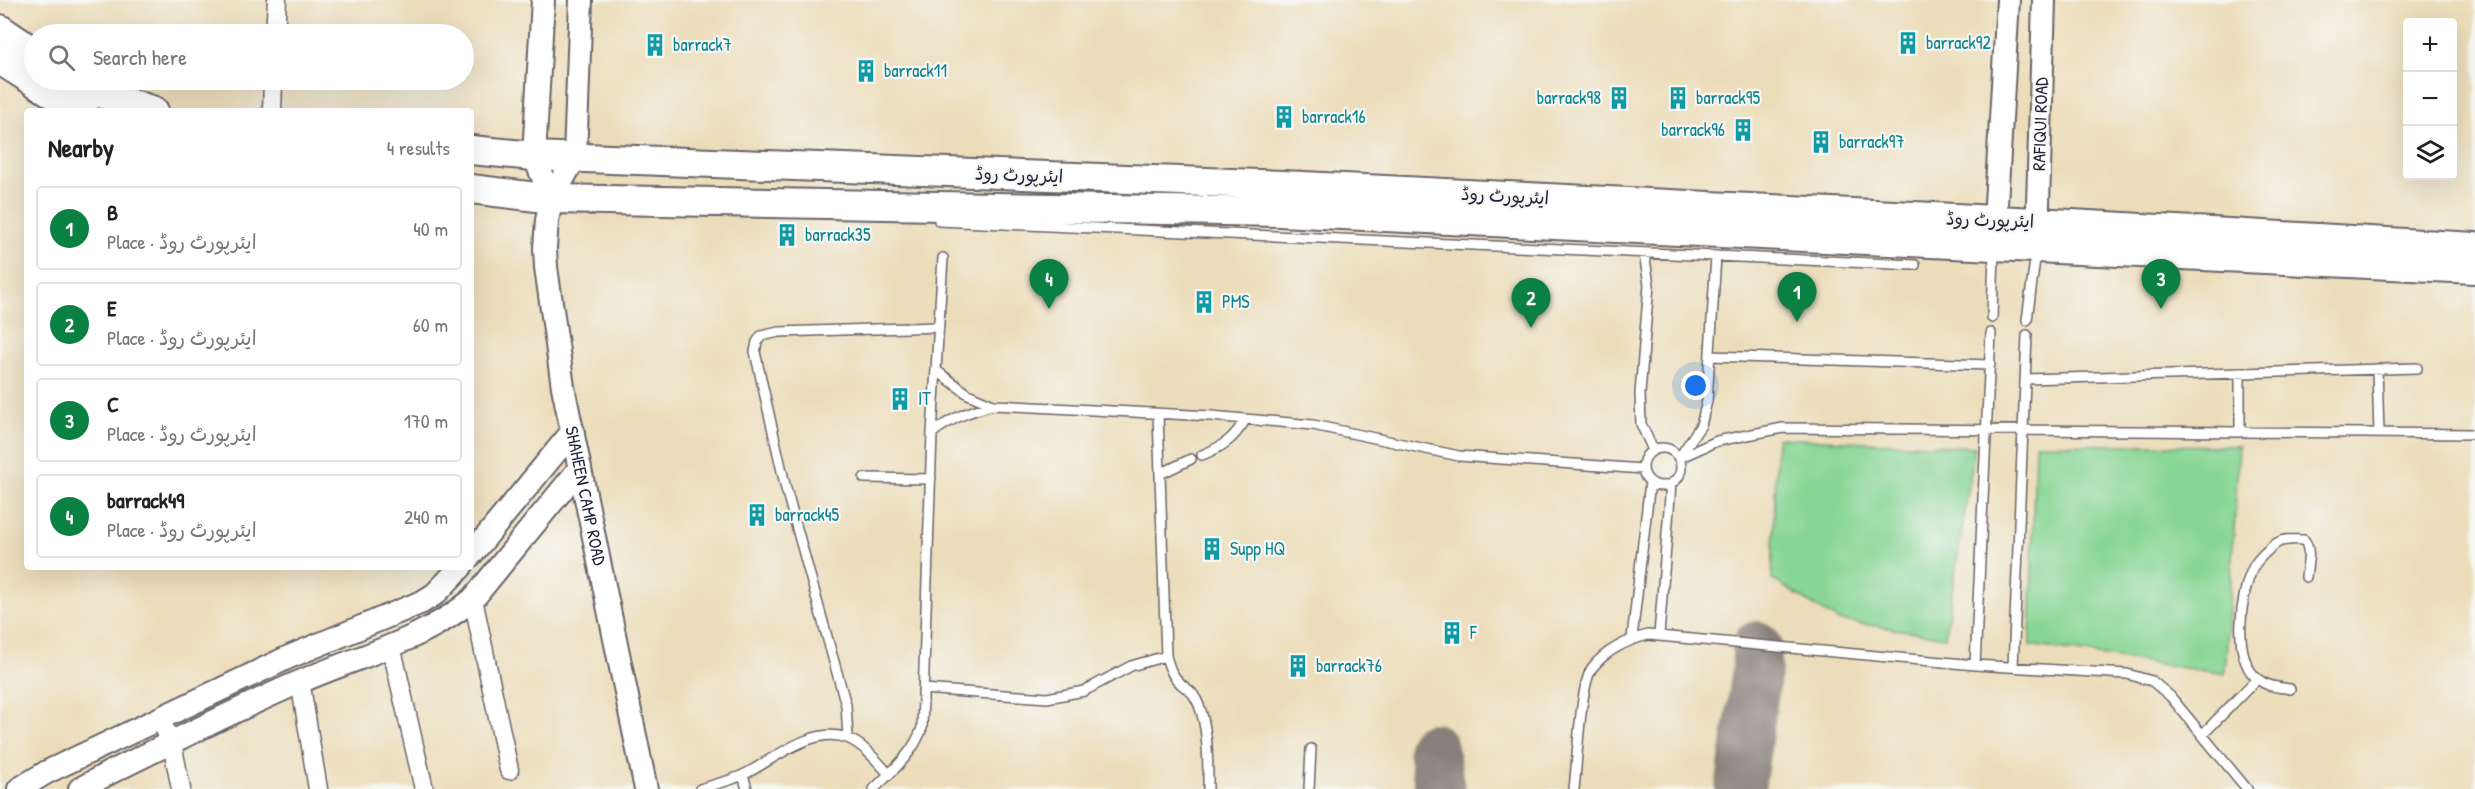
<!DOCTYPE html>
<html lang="en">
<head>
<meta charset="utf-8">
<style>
  body { margin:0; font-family:"Patrick Hand","Playpen Sans Arabic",sans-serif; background:#f6f6f6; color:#222 }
  .controls { position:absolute; right:18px; top:18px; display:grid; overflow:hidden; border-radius:6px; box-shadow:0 6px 24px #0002 }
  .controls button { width:54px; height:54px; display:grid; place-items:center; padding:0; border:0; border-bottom:2px solid #e0e0e0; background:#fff; color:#222; font:30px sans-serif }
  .you { position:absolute; left:1696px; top:386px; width:21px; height:21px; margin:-15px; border:4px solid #fff; border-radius:50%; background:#1a73e8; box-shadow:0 0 0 9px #1a73e833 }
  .badge { display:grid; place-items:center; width:39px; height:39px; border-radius:50%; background:#0b8043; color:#fff; font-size:20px; font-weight:700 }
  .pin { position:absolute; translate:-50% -50px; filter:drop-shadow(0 2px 3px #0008) }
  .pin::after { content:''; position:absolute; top:32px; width:21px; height:18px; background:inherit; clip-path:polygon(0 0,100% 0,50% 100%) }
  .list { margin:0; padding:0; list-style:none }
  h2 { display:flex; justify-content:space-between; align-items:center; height:78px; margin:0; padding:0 24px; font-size:26px }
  h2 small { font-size:20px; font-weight:400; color:#767676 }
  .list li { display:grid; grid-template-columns:39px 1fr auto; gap:18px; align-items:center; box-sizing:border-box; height:84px; margin:0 12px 12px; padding:0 12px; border:2px solid #e0e0e0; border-radius:6px }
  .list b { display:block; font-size:22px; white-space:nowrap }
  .list p { margin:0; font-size:20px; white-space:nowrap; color:#767676 }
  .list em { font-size:20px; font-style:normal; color:#767676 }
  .icon { flex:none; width:33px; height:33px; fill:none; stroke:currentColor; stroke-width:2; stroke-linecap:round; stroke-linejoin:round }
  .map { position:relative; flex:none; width:2475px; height:789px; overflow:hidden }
  .search { position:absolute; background:#fff; box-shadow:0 6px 24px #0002; left:24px; top:24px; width:450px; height:66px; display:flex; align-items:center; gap:15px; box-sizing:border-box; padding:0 21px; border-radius:33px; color:#767676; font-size:22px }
  .panel { position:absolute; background:#fff; box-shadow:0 6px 24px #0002; left:24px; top:108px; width:450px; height:462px; border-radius:6px }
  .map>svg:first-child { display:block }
  .green { fill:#88d694; stroke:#557c68; stroke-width:1.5 }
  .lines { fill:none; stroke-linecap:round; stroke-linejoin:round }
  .taxiway { stroke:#87807a; stroke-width:50 }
  .service-casing { stroke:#696367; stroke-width:12 }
  .minor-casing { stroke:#696367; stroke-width:21 }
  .tertiary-casing { stroke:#696367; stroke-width:26 }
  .primary-casing { stroke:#696367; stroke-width:32 }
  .service { stroke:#fff; stroke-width:9 }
  .minor { stroke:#fff; stroke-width:18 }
  .tertiary { stroke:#fff; stroke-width:22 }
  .primary { stroke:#fff; stroke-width:28 }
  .labels { text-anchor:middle; stroke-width:4.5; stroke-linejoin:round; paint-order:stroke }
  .culture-label { font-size:18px; fill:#0d838f; stroke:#f6f6f2; text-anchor:start }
  .street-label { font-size:18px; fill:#22223b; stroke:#f6f6f2 }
</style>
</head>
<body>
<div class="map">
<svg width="2475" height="789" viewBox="0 0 2475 789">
  <rect width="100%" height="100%" fill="#f6f6f2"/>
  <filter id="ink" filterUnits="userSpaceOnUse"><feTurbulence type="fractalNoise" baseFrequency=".0167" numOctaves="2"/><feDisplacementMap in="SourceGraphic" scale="12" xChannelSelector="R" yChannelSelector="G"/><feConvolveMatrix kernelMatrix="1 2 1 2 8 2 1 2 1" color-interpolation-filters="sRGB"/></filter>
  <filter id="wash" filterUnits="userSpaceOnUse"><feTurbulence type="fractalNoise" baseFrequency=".008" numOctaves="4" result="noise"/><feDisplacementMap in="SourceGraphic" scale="24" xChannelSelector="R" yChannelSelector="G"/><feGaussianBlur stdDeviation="1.35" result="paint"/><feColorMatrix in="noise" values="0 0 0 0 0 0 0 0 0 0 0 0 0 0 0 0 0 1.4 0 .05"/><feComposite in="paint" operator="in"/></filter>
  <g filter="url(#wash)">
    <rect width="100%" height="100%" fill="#ecddba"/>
    <!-- green -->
    <path class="green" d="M1777,438L1975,447L1945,637L1837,620L1772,579Z
      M2035,444L2239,446L2225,674L2030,645Z"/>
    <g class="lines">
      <!-- taxiway -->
      <path class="taxiway" d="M1433,748L1440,789
        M1740,789L1757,669V646"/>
    </g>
  </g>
  <g filter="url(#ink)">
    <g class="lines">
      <!-- service casing -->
      <g class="service-casing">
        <path id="service" d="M939,221L1915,265
          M1644,253L1649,285L1640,393L1641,424L1653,450
          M1992,318L1994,250
          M2027,320L2036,252
          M1710,356L1990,365
          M2377,369L2379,433
          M937,371L968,394L993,405
          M2240,373V432
          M2026,379L2417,368
          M1158,414L1166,656C1169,667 1172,676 1181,684C1184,687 1189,689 1192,693C1209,714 1208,763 1208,789
          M932,433C954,417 967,412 993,405L1211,416L1313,425L1459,456L1643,469
          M1643 467a19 19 0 1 1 38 0a19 19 0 1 1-38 0Z
          M1202,455C1222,447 1234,439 1245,420
          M1679,458L1717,441L1783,428L2475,434
          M1679,458L1701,425L1707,401L1716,256
          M1160,474L1191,459
          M864,478L931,479
          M1659,635L1671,484
          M1632,638L1650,482
          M1975,665L1991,333
          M2013,667L2027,335
          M923,689L1047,698L1084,691L1131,666L1166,656
          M2290,689C2279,687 2268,687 2259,680C2231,661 2240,592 2254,566C2258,559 2269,548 2277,543C2285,538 2294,540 2304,540C2312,550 2307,565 2306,577
          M2202,735L2257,679
          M848,738L846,705L786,489L755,352L757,342L761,336L779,332L939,327
          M743,775L747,789
          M700,789C715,784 731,781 745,774C773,760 813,725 847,738C863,744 878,762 889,774
          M874,789C893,770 913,754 922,728L932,433L943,258
          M1309,789L1311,749
          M1574,789C1577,765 1580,685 1592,668C1605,651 1627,640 1648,635L1975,665L2127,674L2152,681L2170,696L2247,789"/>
      </g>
      <!-- minor casing -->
      <g class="minor-casing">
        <path id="minor" d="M275,34L277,0
          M272,111L273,80
          M473,599L509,770
          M391,645L424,789
          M300,681L318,789
          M159,718L172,743L181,789"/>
      </g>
      <!-- tertiary casing -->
      <g class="tertiary-casing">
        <g id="tertiary">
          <path d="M543,0L534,156L552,199"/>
          <path id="s1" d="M581,0L575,157L552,199L547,220L545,248L546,267L563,387L646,789"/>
          <path d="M1994,237L2008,0"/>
          <path id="s2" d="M2037,238L2044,0"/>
          <path d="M471,555L573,431"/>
          <path d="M19,789L47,772L289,657L422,602L435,594L461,567"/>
          <path d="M80,789L109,773C173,742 236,709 302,681C359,656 425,640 473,599L580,468"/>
        </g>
      </g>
      <!-- primary casing -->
      <g class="primary-casing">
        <path id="primary" d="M0,29L34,52
          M0,60L74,107L84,111
          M78,80L97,92L154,111
          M471,150L534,156L1283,185L2037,222L2475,247
          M471,189L552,199L1279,212L2475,269"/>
      </g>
      <!-- service -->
      <use href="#service" class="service"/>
      <!-- minor -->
      <use href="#minor" class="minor"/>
      <!-- tertiary -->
      <use href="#tertiary" class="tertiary"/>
      <!-- primary -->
      <use href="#primary" class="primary"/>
    </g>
  </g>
  <!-- icons -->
  <defs>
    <g id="building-bare" transform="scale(1.8)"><path d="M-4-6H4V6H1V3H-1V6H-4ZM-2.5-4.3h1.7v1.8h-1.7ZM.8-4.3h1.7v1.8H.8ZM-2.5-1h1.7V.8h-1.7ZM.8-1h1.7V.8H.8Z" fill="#0f9aa8" stroke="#f6f6f2" stroke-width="2.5" paint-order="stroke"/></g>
  </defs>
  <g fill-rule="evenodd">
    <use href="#building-bare" x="1908" y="43"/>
    <use href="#building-bare" x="655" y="45"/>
    <use href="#building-bare" x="866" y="71"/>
    <use href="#building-bare" x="1619" y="98"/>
    <use href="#building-bare" x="1678" y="98"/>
    <use href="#building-bare" x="1284" y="117"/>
    <use href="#building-bare" x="1743" y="130"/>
    <use href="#building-bare" x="1821" y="142"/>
    <use href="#building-bare" x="787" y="235"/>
    <use href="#building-bare" x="1204" y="302"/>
    <use href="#building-bare" x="900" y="399"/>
    <use href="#building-bare" x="757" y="515"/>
    <use href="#building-bare" x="1212" y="549"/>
    <use href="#building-bare" x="1452" y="633"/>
    <use href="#building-bare" x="1298" y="666"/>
  </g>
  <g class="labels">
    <!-- culture labels -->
    <g class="culture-label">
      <text x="1926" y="49">barrack92</text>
      <text x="673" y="51">barrack7</text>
      <text x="884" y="77">barrack11</text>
      <text x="1601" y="104" text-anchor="end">barrack98</text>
      <text x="1696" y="104">barrack95</text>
      <text x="1302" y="123">barrack16</text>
      <text x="1725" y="136" text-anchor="end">barrack96</text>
      <text x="1839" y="148">barrack97</text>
      <text x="805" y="241">barrack35</text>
      <text x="1222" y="308">PMS</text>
      <text x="918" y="405">IT</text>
      <text x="775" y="521">barrack45</text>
      <text x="1230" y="555">Supp HQ</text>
      <text x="1470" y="639">F</text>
      <text x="1316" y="672">barrack76</text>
    </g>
    <!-- street labels -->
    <g class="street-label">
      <text dy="6" stroke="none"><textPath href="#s2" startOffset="114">RAFIQUI ROAD</textPath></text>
      <text transform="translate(1019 175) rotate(2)" y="6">ایئرپورٹ روڈ</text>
      <text transform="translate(1505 196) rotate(3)" y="6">ایئرپورٹ روڈ</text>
      <text transform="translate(1990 220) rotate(2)" y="6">ایئرپورٹ روڈ</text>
      <text dy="6" stroke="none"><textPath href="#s1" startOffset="506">SHAHEEN CAMP ROAD</textPath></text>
    </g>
  </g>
</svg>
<div class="controls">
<button>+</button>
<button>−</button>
<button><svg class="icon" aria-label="layers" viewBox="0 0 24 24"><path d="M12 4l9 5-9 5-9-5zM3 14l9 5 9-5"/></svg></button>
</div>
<div class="you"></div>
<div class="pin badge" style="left:1797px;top:322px">1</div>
<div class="pin badge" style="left:1531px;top:328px">2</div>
<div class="pin badge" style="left:2161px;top:309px">3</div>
<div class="pin badge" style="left:1049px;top:309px">4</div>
<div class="search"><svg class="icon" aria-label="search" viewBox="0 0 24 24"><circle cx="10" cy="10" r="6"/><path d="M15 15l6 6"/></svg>Search here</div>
<section class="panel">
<h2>Nearby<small>4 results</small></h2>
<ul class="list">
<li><span class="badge">1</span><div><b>B</b><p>Place · ایئرپورٹ روڈ</p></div><em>40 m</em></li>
<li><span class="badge">2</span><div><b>E</b><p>Place · ایئرپورٹ روڈ</p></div><em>60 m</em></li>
<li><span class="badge">3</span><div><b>C</b><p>Place · ایئرپورٹ روڈ</p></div><em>170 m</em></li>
<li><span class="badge">4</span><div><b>barrack49</b><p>Place · ایئرپورٹ روڈ</p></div><em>240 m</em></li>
</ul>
</section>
</div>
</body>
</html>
